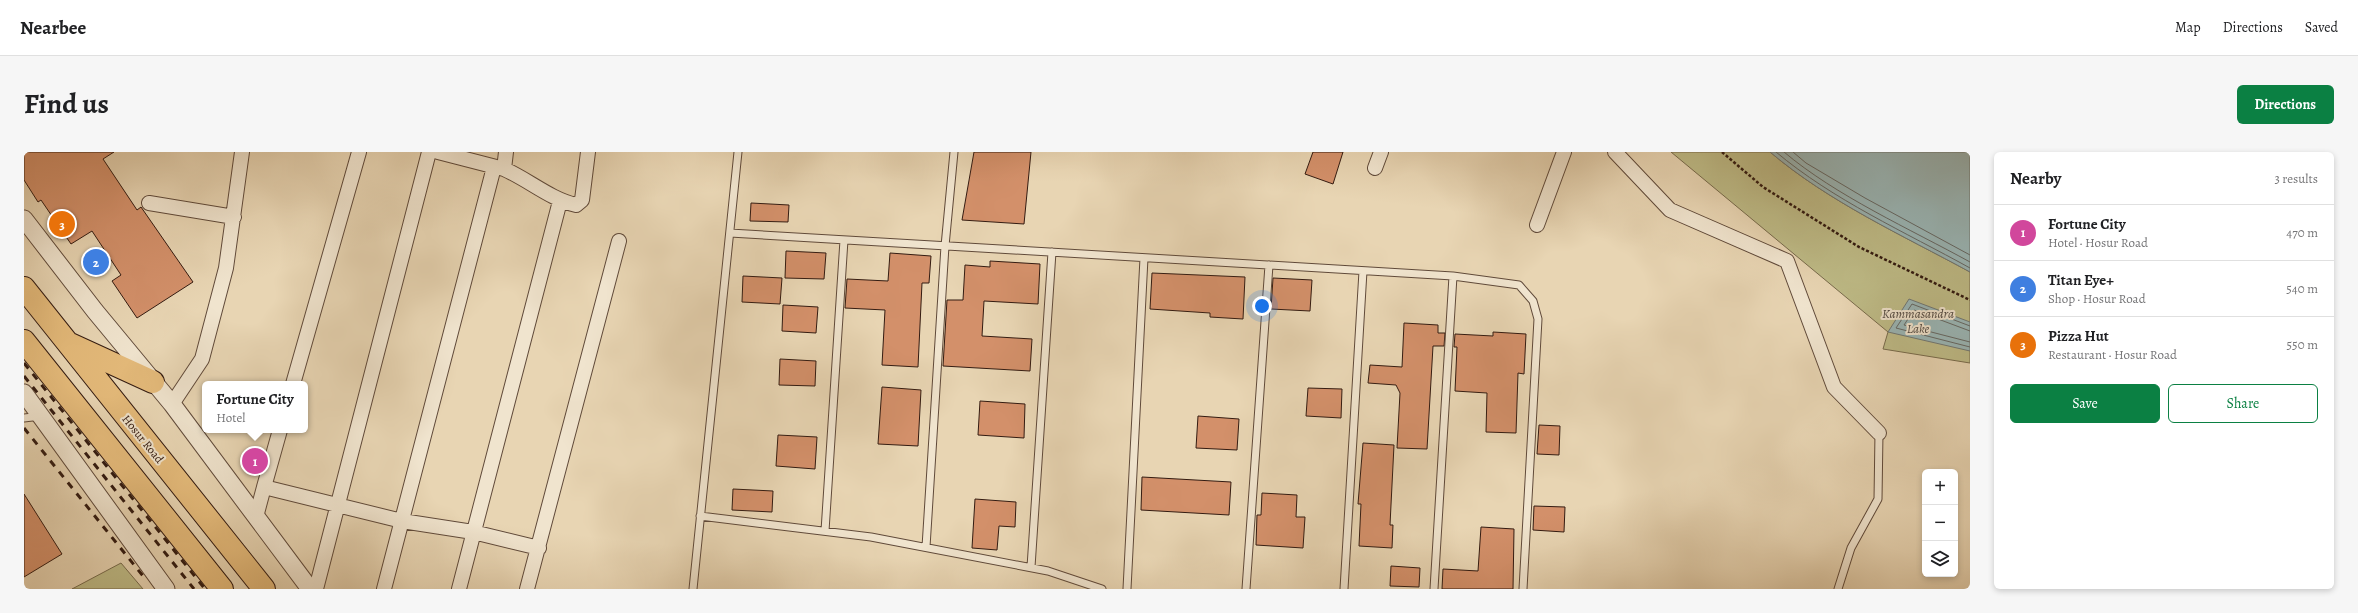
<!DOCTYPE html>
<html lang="en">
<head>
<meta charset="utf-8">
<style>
  body { margin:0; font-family:Alegreya,serif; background:#f6f6f6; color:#202124 }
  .controls { position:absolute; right:12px; bottom:12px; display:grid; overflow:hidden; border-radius:6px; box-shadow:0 2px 6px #0003 }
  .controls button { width:36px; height:36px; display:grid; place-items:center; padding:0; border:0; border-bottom:1px solid #e0e0e0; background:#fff; color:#202124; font:20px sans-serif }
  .you { position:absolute; left:1238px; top:154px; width:14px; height:14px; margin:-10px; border:3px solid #fff; border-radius:50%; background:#1a73e8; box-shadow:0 0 0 6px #1a73e833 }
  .badge { display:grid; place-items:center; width:26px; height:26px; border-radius:50%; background:#0b8043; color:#fff; font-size:13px; font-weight:700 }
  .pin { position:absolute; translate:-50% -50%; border:2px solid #fff; box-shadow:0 1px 4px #0006 }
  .popup { position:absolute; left:178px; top:229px; width:106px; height:52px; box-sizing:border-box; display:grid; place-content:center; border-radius:6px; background:#fff; filter:drop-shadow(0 1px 3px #0005); font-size:13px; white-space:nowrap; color:#757577 }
  .popup b { font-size:15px; color:#202124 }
  .popup::after { content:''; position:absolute; left:50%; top:100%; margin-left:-8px; border:8px solid transparent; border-top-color:#fff }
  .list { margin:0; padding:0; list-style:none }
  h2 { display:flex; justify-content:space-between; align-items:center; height:52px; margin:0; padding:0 16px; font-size:17px }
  h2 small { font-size:13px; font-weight:400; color:#757577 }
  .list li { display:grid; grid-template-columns:26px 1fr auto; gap:12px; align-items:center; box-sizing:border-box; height:56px; padding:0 16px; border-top:1px solid #e0e0e0 }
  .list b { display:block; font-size:15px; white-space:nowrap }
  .list p { margin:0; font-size:13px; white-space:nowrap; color:#757577 }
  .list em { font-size:13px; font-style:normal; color:#757577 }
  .actions { display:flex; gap:8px; padding:12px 16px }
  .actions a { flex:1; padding:9px 0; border:1px solid #0b8043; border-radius:6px; text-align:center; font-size:14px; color:#0b8043 }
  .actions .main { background:#0b8043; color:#fff }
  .icon { flex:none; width:22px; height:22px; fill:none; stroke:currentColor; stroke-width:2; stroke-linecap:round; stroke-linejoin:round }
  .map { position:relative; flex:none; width:1946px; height:437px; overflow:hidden; border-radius:6px }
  header { display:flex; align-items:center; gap:24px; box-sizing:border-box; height:56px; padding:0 20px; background:#fff; border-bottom:1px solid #e0e0e0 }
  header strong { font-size:19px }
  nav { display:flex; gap:22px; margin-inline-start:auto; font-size:14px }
  .intro { display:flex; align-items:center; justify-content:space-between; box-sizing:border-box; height:96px; padding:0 24px }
  h1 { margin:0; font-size:28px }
  .button { padding:10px 18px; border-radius:6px; background:#0b8043; color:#fff; font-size:14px; font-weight:700 }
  main { display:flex; gap:24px; padding:0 24px }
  aside { flex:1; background:#fff; border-radius:6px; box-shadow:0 2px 6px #0003 }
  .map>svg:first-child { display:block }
  .green { fill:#bebb87; stroke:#786b4c }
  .water { fill:#9ab6b6; stroke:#717874 }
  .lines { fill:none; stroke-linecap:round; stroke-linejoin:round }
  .shore { stroke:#666864; stroke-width:1 }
  .building { fill:#d3906a; stroke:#331b11 }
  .service-casing { stroke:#604a3a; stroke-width:9 }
  .minor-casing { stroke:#604a3a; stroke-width:16 }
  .tertiary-casing { stroke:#604a3a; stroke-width:19 }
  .trunk-casing { stroke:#331b11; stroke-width:24 }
  .path { stroke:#331b11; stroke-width:2.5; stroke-dasharray:3 2; stroke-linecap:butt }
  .service { stroke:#f0e4ce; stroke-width:7 }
  .minor { stroke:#f0e4ce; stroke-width:14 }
  .tertiary { stroke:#f0e4ce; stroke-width:17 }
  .trunk { stroke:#e4ba7a; stroke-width:22 }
  .rail { stroke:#331b11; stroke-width:3; stroke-dasharray:7 7; stroke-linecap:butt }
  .labels { text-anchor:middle; stroke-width:4; stroke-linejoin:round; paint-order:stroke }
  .street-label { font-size:12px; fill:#331b11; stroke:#f0e4ce }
  .water-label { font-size:13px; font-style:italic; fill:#524a43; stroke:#f0e4ce }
</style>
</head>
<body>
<header>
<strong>Nearbee</strong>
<nav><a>Map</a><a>Directions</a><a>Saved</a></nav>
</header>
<div class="intro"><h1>Find us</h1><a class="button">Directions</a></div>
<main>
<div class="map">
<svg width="1946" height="437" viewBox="0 0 1946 437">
  <rect width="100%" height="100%" fill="#e8d5b3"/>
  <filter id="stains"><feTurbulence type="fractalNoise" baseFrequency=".005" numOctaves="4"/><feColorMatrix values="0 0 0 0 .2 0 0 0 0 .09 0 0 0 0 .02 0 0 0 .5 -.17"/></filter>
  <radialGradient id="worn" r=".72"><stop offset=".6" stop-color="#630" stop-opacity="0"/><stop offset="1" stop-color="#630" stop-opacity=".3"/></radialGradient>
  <!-- green -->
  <path class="green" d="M1647,0H1746C1805,50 1878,83 1946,120V211L1859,197L1864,180Z
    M97,411L119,437H48Z"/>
  <!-- water -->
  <path class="water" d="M1746,0H1946V120C1878,83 1805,50 1746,0Z
    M1885,147L1946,170V199L1864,180Z"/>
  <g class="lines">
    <!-- shore -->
    <path class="shore" d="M1752,0C1809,48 1881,80 1946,116
      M1760,0C1812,44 1886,77 1946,110
      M1769,0L1782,11L1841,46L1946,103
      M1946,174L1888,152L1872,176L1946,195
      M1946,179L1890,158L1880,173L1946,190"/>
  </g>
  <!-- building -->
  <path class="building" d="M0,0H90L79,7L113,58L117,55L169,130L113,166L88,129L97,123L68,79L47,92L17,48L14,50L0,28Z
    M950,0H1007L1000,72L938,68Z
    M1289,0H1319L1309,32L1281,22Z
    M727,51L765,53L764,70L726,69Z
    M762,99L802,101L800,127L761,126Z
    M866,101L907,104L905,131H898L894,215L858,213L861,158L821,156L823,127L864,129Z
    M966,109L1016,112L1014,152L960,149L958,184L1008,187L1006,219L919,214L923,148H939L941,113L966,115Z
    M1128,121L1221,125L1219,167L1186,165V161L1126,157Z
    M719,124L758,126L756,152L718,150Z
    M1249,126L1288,128L1286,159L1247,157Z
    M759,153L794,155L792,181L758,179Z
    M1380,171L1414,173V181H1421L1420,194H1409L1403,297L1373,296L1376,241L1372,233L1344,231L1346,213L1378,215Z
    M1469,180L1502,182L1500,222L1494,221L1492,281L1462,280L1463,241L1431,239L1433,195H1430L1431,182L1469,184Z
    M756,207L792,209L791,234L755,233Z
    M858,235L897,238L894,294L854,292Z
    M1284,236L1318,237L1317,266L1282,264Z
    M956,249L1001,252L1000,286L954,283Z
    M1174,264L1215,267L1213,298L1172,296Z
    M1515,273L1536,274L1535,303L1513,302Z
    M754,283L793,285L791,317L752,314Z
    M1339,291L1370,293L1366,373H1369L1368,396L1335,394L1337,352H1334Z
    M1118,325L1207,330L1205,363L1117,358Z
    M709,337L749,339L748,360L708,358Z
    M1238,341L1273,343L1272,365H1281L1279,396L1232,393L1233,363H1237Z
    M0,342L38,402L0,425Z
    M951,347L992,350L991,375L975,374L973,398L948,396Z
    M1510,354L1541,355L1540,380L1509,378Z
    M1457,375L1490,377L1489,437H1418L1419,417L1454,419Z
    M1367,414L1396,416L1395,435L1366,434Z"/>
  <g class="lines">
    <!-- service casing -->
    <g class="service-casing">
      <path id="service" d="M706,81L1429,124L1410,437
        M1429,124L1495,133L1509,149L1514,167L1499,437
        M0,266L17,264
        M676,364L847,385L1024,419L1078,437
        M801,379L820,88
        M902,395L921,94L930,0
        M1007,415L1028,100
        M669,437L714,0
        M1103,437L1120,106
        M1222,437L1245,113
        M1320,437L1339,119
        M1814,437L1827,396L1854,347L1855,281"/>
    </g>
    <!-- minor casing -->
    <g class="minor-casing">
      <path id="minor" d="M414,0L480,17L482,0
        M1591,0L1646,58L1763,109L1810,235L1855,281
        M1351,16L1357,0
        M480,17C505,28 526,47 552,53L558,48L564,0
        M125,51L210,65
        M1513,73L1540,0
        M269,232L335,0
        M148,252L178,207L202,116L218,0
        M240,335L256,278
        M232,365L240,335L378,369L449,380L515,396
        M292,437L405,0
        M360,437L470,15
        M435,437L536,49
        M503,437L595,89"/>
    </g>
    <!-- tertiary casing -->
    <g class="tertiary-casing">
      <path id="tertiary" d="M0,67L71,159L148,252L286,437
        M0,241L142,437"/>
    </g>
    <!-- trunk casing -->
    <g class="trunk-casing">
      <path id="trunk" d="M0,136L240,437
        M0,189L198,437
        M46,192L129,230"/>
    </g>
    <!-- path -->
    <path class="path" d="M1698,0L1739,35L1835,95L1946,148"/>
    <!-- service -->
    <use href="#service" class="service"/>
    <!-- minor -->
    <use href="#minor" class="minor"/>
    <!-- tertiary -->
    <use href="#tertiary" class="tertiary"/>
    <!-- trunk -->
    <use href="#trunk" class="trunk"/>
    <!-- rail -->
    <path class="rail" d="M0,211L181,437
      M0,224L170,437
      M0,276L119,424"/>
  </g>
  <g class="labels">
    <!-- street labels -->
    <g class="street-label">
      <text transform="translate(119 287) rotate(51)" y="4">Hosur Road</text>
    </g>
    <!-- water labels -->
    <g class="water-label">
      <text x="1894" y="166">Kammasandra<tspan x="1894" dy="15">Lake</tspan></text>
    </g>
  </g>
  <rect width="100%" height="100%" filter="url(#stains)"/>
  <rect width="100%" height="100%" fill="url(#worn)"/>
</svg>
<div class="controls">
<button>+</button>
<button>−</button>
<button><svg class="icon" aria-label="layers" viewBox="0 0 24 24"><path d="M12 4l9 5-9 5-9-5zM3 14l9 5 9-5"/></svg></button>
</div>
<div class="you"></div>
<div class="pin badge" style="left:231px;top:309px;background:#d1479c">1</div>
<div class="popup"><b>Fortune City</b>Hotel</div>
<div class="pin badge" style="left:72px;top:110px;background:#3f7fe0">2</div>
<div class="pin badge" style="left:38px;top:72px;background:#e8710a">3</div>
</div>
<aside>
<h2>Nearby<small>3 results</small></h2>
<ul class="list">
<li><span class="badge" style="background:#d1479c">1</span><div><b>Fortune City</b><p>Hotel · Hosur Road</p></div><em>470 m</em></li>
<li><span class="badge" style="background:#3f7fe0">2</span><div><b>Titan Eye+</b><p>Shop · Hosur Road</p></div><em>540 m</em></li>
<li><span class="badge" style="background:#e8710a">3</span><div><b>Pizza Hut</b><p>Restaurant · Hosur Road</p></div><em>550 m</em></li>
</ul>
<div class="actions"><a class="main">Save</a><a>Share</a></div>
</aside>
</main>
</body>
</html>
